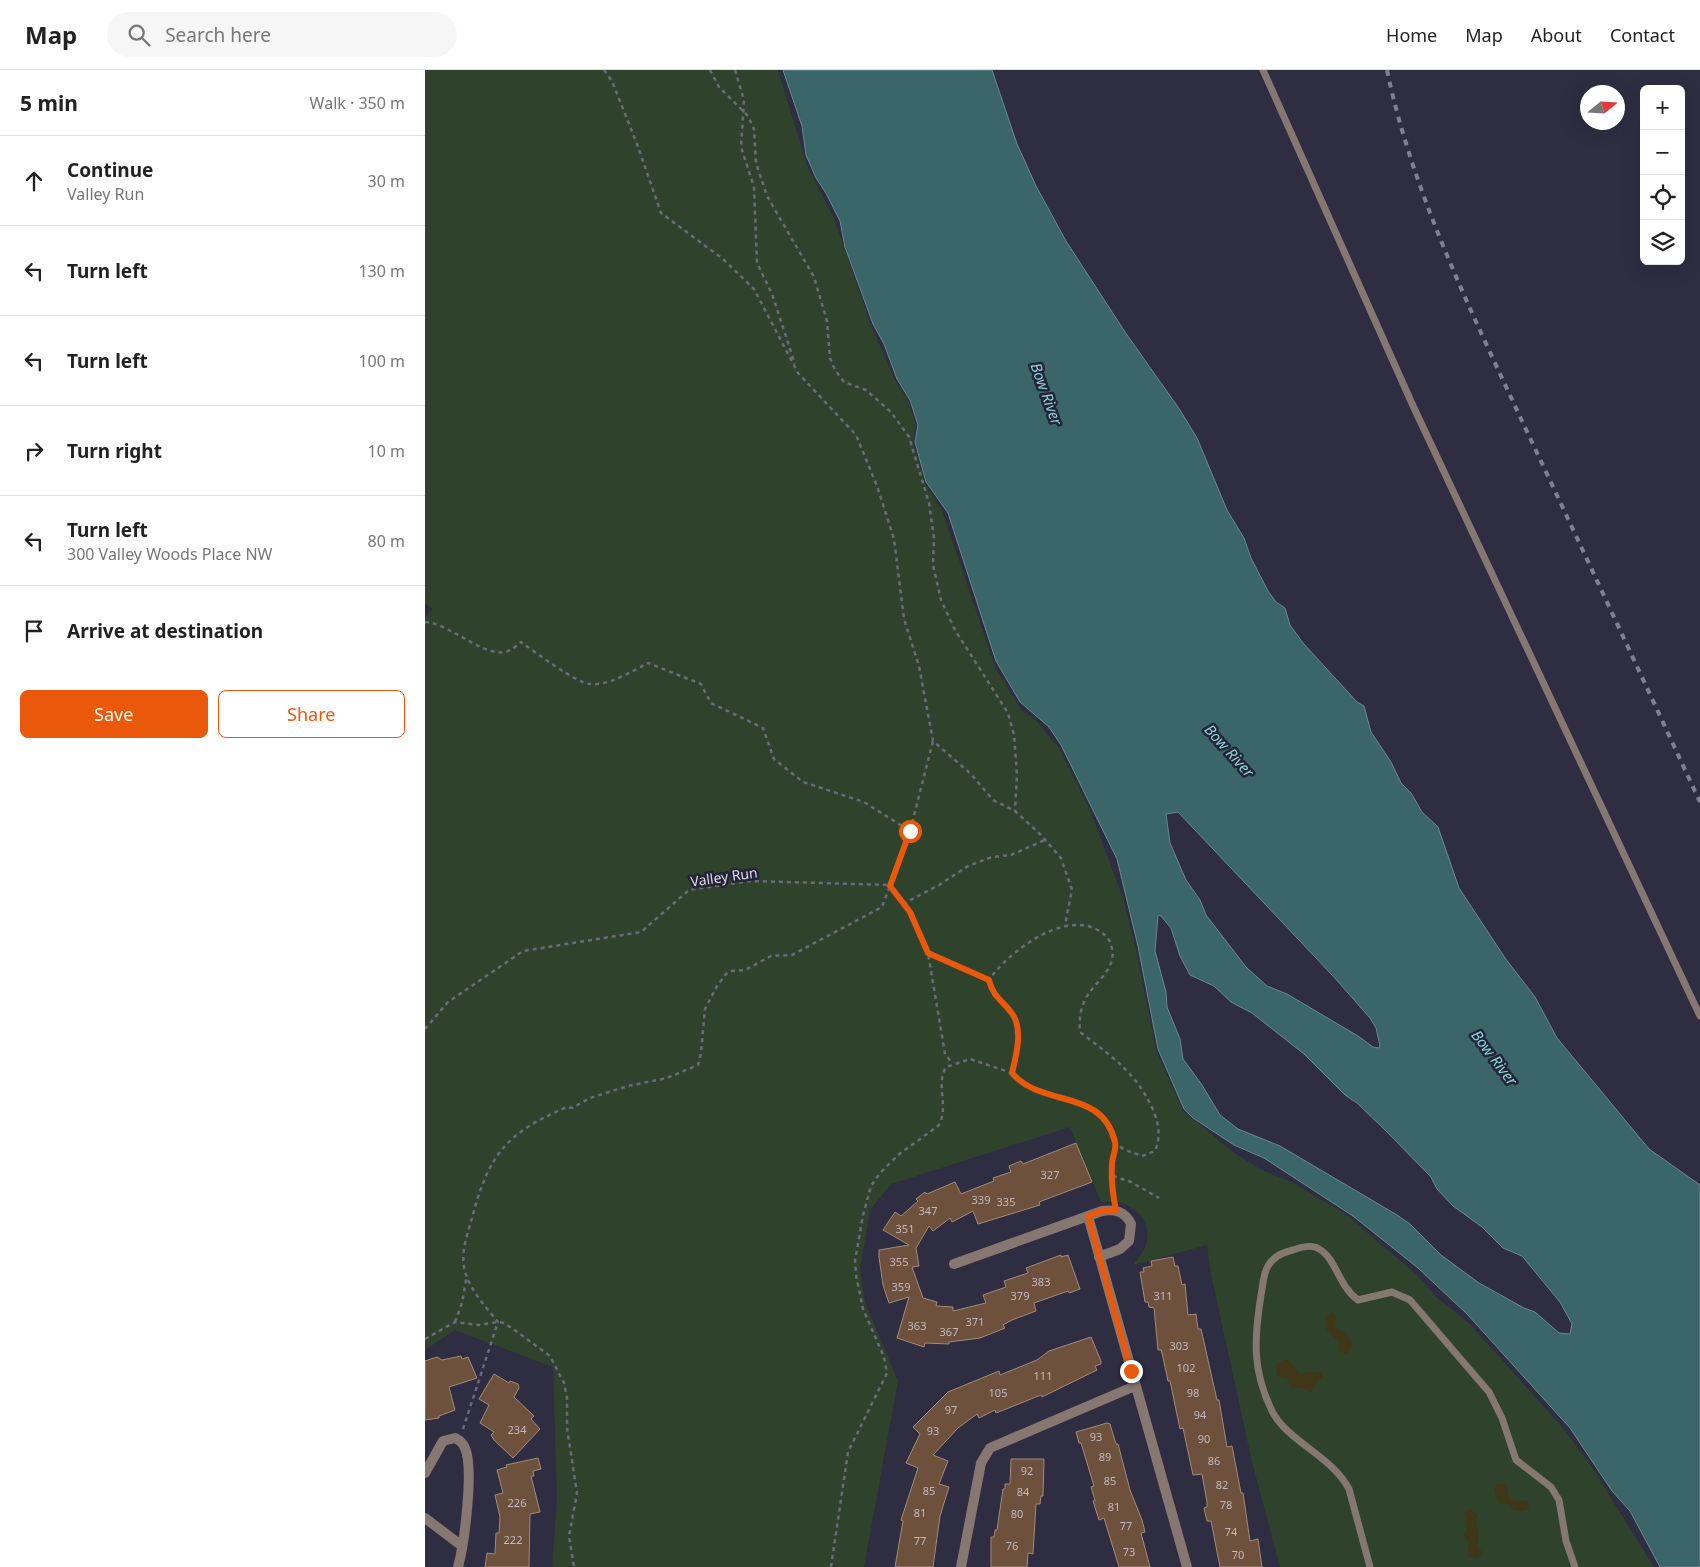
<!DOCTYPE html>
<html lang="en">
<head>
<meta charset="utf-8">
<style>
  body { margin:0; font-family:"Noto Sans",sans-serif; background:#f6f6f6; color:#222 }
  .controls { position:absolute; right:15px; top:15px; display:grid; overflow:hidden; border-radius:8px; box-shadow:0 5px 20px #0002 }
  .controls button { width:45px; height:45px; display:grid; place-items:center; padding:0; border:0; border-bottom:1px solid #e0e0e0; background:#fff; color:#222; font:25px sans-serif }
  .compass { position:absolute; left:1155px; top:15px; width:45px; height:45px; border-radius:50%; background:#fff; box-shadow:0 5px 20px #0002; rotate:72deg }
  .stop { position:absolute; width:15px; height:15px; margin:-11px; border:4px solid #ea580c; border-radius:50%; background:#fff }
  .stop.end { background:#ea580c; border-color:#fff; box-shadow:0 1px 5px #0008 }
  .list { margin:0; padding:0; list-style:none }
  h2 { display:flex; justify-content:space-between; align-items:center; height:65px; margin:0; padding:0 20px; font-size:21px }
  h2 small { font-size:16px; font-weight:400; color:#767676 }
  .list li { display:grid; grid-template-columns:32px 1fr auto; gap:15px; align-items:center; box-sizing:border-box; height:90px; padding:0 20px; border-top:1px solid #e0e0e0 }
  .list b { display:block; font-size:19px; white-space:nowrap }
  .list p { margin:0; font-size:16px; white-space:nowrap; color:#767676 }
  .list em { font-size:16px; font-style:normal; color:#767676 }
  .actions { display:flex; gap:10px; padding:15px 20px }
  .actions a { flex:1; padding:11px 0; border:1px solid #ea580c; border-radius:8px; text-align:center; font-size:18px; color:#ea580c }
  .actions .main { background:#ea580c; color:#fff }
  .icon { flex:none; width:28px; height:28px; fill:none; stroke:currentColor; stroke-width:2; stroke-linecap:round; stroke-linejoin:round }
  .map { position:relative; flex:none; width:1275px; height:1497px; overflow:hidden }
  header { display:flex; align-items:center; gap:30px; box-sizing:border-box; height:70px; padding:0 25px; background:#fff; border-bottom:1px solid #e0e0e0 }
  header strong { font-size:24px }
  nav { display:flex; gap:28px; margin-inline-start:auto; font-size:18px }
  .search { width:350px; height:45px; background:#f6f6f6; display:flex; align-items:center; gap:12px; box-sizing:border-box; padding:0 18px; border-radius:28px; color:#767676; font-size:19px }
  main { display:flex }
  aside { flex:1; background:#fff }
  .map>svg:first-child { display:block }
  .green { fill:#2f432c }
  .sand { fill:#3f3717 }
  .water { fill:#3a6569; stroke:#6b8990; fill-rule:evenodd }
  .building { fill:#6d513d; stroke:#a38b79 }
  .lines { fill:none; stroke-linecap:round; stroke-linejoin:round }
  .path { stroke:#6b6a7d; stroke-width:2.5; stroke-dasharray:4 4; stroke-linecap:butt }
  .lane { stroke:#867770; stroke-width:7 }
  .street { stroke:#867770; stroke-width:10 }
  .rail { stroke:#818092; stroke-width:4; stroke-dasharray:6 6; stroke-linecap:butt }
  .route { stroke:#ea580c; stroke-width:6 }
  .labels { text-anchor:middle; stroke-width:5; stroke-linejoin:round; paint-order:stroke }
  .number-label { font-size:11px; fill:#c0b9bf }
  .street-label { font-size:14px; fill:#dcdcea; stroke:#242338 }
  .water-label { font-size:15px; font-style:italic; fill:#85d4da; stroke:#242338 }
</style>
</head>
<body>
<header>
<strong>Map</strong>
<div class="search"><svg class="icon" aria-label="search" viewBox="0 0 24 24"><circle cx="10" cy="10" r="6"/><path d="M15 15l6 6"/></svg>Search here</div>
<nav><a>Home</a><a>Map</a><a>About</a><a>Contact</a></nav>
</header>
<main>
<aside>
<h2>5 min<small>Walk · 350 m</small></h2>
<ul class="list">
<li><svg class="icon" aria-label="ahead" viewBox="0 0 24 24"><path d="M12 20V5M6 11l6-6 6 6"/></svg><div><b>Continue</b><p>Valley Run</p></div><em>30 m</em></li>
<li><svg class="icon" aria-label="left" viewBox="0 0 24 24"><path d="M17 20v-9H6M10 6l-5 5 5 5"/></svg><div><b>Turn left</b></div><em>130 m</em></li>
<li><svg class="icon" aria-label="left" viewBox="0 0 24 24"><path d="M17 20v-9H6M10 6l-5 5 5 5"/></svg><div><b>Turn left</b></div><em>100 m</em></li>
<li><svg class="icon" aria-label="right" viewBox="0 0 24 24"><path d="M7 20v-9h11M14 6l5 5-5 5"/></svg><div><b>Turn right</b></div><em>10 m</em></li>
<li><svg class="icon" aria-label="left" viewBox="0 0 24 24"><path d="M17 20v-9H6M10 6l-5 5 5 5"/></svg><div><b>Turn left</b><p>300 Valley Woods Place NW</p></div><em>80 m</em></li>
<li><svg class="icon" aria-label="arrive" viewBox="0 0 24 24"><path d="M6 21V4h12l-3 4 3 4H6"/></svg><div><b>Arrive at destination</b></div></li>
</ul>
<div class="actions"><a class="main">Save</a><a>Share</a></div>
</aside>
<div class="map">
<svg width="1275" height="1497" viewBox="0 0 1275 1497">
  <rect width="100%" height="100%" fill="#2e2d42"/>
  <!-- green -->
  <path class="green" d="M0,0H353L383,98L409,148L445,253L470,310L483,330L491,355L488,372L500,413L517,441L525,463L570,597L597,641L611,650L634,678L665,740L698,828L710,875L731,980L758,1041L808,1082L835,1099L866,1112L919,1143L991,1204L1011,1227L1045,1254L1136,1356L1163,1391L1229,1497H855L827,1392L786,1204L782,1175L708,1195C712,1189 719,1182 721,1175C729,1146 702,1128 676,1132L645,1057L466,1114L445,1140L435,1199L440,1232L473,1311L439,1497H127L132,1429L128,1297L30,1260L0,1280V547L8,539L0,533Z"/>
  <!-- sand -->
  <path class="sand" d="M907,1242L911,1245L910,1258L921,1263L928,1277L922,1284L915,1282L912,1270L902,1261L900,1249Z
    M862,1289L874,1303L896,1302L898,1307L893,1310L887,1322H883L877,1317L866,1319L863,1309L852,1306L851,1294Z
    M1075,1413L1082,1415C1081,1430 1089,1433 1103,1430L1104,1438L1098,1441H1090L1083,1434L1075,1433L1069,1421L1071,1415Z
    M1045,1439L1052,1445L1051,1454L1054,1463L1052,1476L1058,1483L1051,1488L1042,1486L1044,1473L1039,1465L1042,1456L1039,1442Z"/>
  <!-- water -->
  <path class="water" d="M358,0H567L592,74L611,116L641,171L700,262L755,340L772,368L802,440L819,468L826,488L843,521L851,532L860,538L865,555L878,573L932,632L939,636L946,662L966,692L976,713L986,723L997,742L1013,757L1034,818L1080,888L1110,927L1132,968L1224,1079L1275,1115V1497H1235L1205,1441L1187,1421L1145,1358L1042,1244L993,1198L928,1146L839,1088L809,1075L768,1048L759,1039L733,979L713,876L692,789L636,675L624,657L595,632L571,591L523,443L501,412L490,372L493,355L485,330L472,309L459,274L448,254L420,177L415,151L401,123L391,108L381,85L377,56ZM753,742L908,906L945,948L951,958L955,976L954,978L948,977L933,966L862,924L842,916L821,897L781,845L775,830L761,810L745,773L741,744ZM735,845L746,858L755,886L765,905L789,916L806,932L827,943L879,984L920,1025L932,1033L960,1060L1006,1107L1012,1119L1028,1136L1057,1157L1078,1178L1097,1186L1135,1232L1147,1254L1145,1264L1134,1263L1110,1242L1099,1238L1054,1213L1016,1185L985,1154L972,1145L855,1076L813,1059L795,1045L777,1015L758,989L755,969L742,937L741,922L730,881L733,846Z"/>
  <!-- building -->
  <path class="building" d="M651,1073L667,1112L614,1132L615,1135L553,1154L548,1141L527,1152L525,1148L508,1161L504,1156L491,1178L494,1196L487,1197L498,1228L512,1232L511,1236L528,1237V1241L561,1233L558,1225L581,1217L579,1211L603,1203L601,1198L636,1185V1187L643,1185L655,1219L644,1223L643,1221L609,1233L611,1241L587,1250L578,1255L580,1258L555,1268L524,1272V1274L500,1273L499,1277L472,1268L484,1227L464,1233L458,1215L454,1187V1180L484,1175L458,1160L470,1142L476,1146L493,1131L491,1129L500,1122L502,1124L530,1112L536,1124L569,1111L568,1108L586,1102L584,1096L596,1091L598,1094Z
    M748,1187L750,1196H753L757,1215L760,1214L763,1245L771,1244L773,1259H776L792,1330H794L802,1377L807,1376L816,1423H818L825,1471L833,1469L837,1497H795L786,1451H782L779,1438L782,1437V1432L777,1404L768,1405L758,1358L755,1359L745,1311H743L738,1287L736,1280H733L729,1238L724,1237L723,1232H720L715,1202H719L718,1198L727,1196L726,1191Z
    M666,1267L676,1291V1294L670,1296L672,1300L617,1327L616,1325L571,1343L570,1340L554,1348L552,1344L533,1358L508,1385L523,1391L514,1414L524,1417L515,1446L508,1497H470L478,1451L476,1450L493,1398L481,1393L495,1364L488,1357L523,1322L574,1301L575,1305L612,1290L624,1281Z
    M36,1286L37,1289L43,1287L52,1308L24,1317L30,1340L14,1346V1348L0,1350V1291L12,1287L17,1290Z
    M69,1304L84,1313L85,1311L93,1314L94,1318L89,1327L109,1346L106,1349L115,1359L88,1388L69,1370L66,1365L69,1362L55,1353L64,1335L54,1329Z
    M682,1353L685,1354L691,1374H693L705,1420L717,1450L720,1462L716,1463L725,1497H694L679,1448L674,1450L668,1431L670,1430L666,1417L669,1416L656,1373H654L651,1362Z
    M113,1388L116,1399L108,1401L109,1406H106L115,1442L105,1444L104,1497H60L62,1483L70,1484L71,1463H74L75,1447L70,1425L78,1423L72,1400L82,1397L81,1395Z
    M586,1389H619L618,1426H616L615,1434H611L608,1484L603,1483L602,1497H566V1467H569L570,1460H572L578,1419H580V1414H585Z"/>
  <g class="lines">
    <!-- path -->
    <path class="path" d="M179,0L187,11L212,74L236,143L298,189L329,219L373,303L431,365L452,416L469,469L479,549L494,596L508,671L546,704L568,730L590,741L614,763L636,788L647,820L640,855
      M285,0L294,17L323,46L329,59L331,93L342,126L389,207L402,251L405,288L410,300L419,312L441,320L466,342L484,367L504,433L509,468L508,495L516,530L530,560L583,643L589,665L592,705L590,741
      M310,0L319,30L316,77L329,117L332,193L347,224L370,294
      M0,552C25,553 61,590 83,581C88,579 92,575 96,572C110,582 151,613 165,614C184,616 207,601 223,593L276,614L286,633L338,658L349,689L378,712L439,732L485,761
      M465,816L485,843L503,883L520,984L527,993
      M478,834L514,815L543,796L567,787L586,785L620,770
      M503,883L564,910
      M0,959L23,932L98,881L216,862L264,820L325,811L465,815
      M688,1106L706,1112L734,1128
      M688,1129L687,1094L691,1074
      M30,1252L37,1233L42,1205
      M0,1269L30,1252L53,1255L73,1252L79,1253L91,1261L125,1286L139,1313L142,1328V1358L152,1423L144,1466L149,1497
      M38,1359L73,1252C60,1236 43,1218 39,1197C36,1180 43,1163 47,1148C64,1084 81,1063 142,1037L147,1038L165,1028L203,1016L242,1008L273,995L276,983L280,939L292,916L301,904L306,901L320,900L346,886L367,885L457,837L485,761L508,671
      M406,1497L423,1382L462,1303L459,1287L438,1239L431,1205L430,1191L438,1145L446,1116L455,1103L473,1085L513,1056C525,1038 510,1015 521,997L545,989L587,1003C591,986 599,961 588,945C580,931 568,928 564,910C583,882 637,842 671,859C678,863 684,867 686,875C694,898 670,911 661,928C655,939 654,950 655,962C686,986 712,1003 728,1040C734,1055 736,1066 730,1081L717,1086C710,1083 699,1081 693,1075C684,1067 685,1050 670,1040C644,1021 614,1033 587,1003"/>
    <!-- lane -->
    <path class="lane" d="M838,0L989,338L1275,946
      M945,1497L924,1419C906,1385 863,1372 847,1341C827,1300 829,1269 836,1225C838,1216 838,1204 843,1196C848,1187 859,1182 868,1180C876,1177 887,1174 894,1179C911,1188 914,1217 933,1230L967,1222L985,1230L1051,1307L1064,1322L1077,1348L1091,1390L1126,1417L1134,1430L1141,1471L1150,1497"/>
    <!-- street -->
    <path class="street" d="M663,1146L762,1497
      M529,1194L677,1141C690,1139 700,1141 706,1154L704,1171L695,1179L674,1187
      M0,1403L18,1371L30,1368C34,1370 37,1372 39,1376C50,1395 39,1475 33,1497
      M0,1448L37,1476
      M536,1497L556,1393L565,1378L710,1316"/>
    <!-- rail -->
    <path class="rail" d="M962,0C987,121 1045,239 1097,351C1157,478 1216,605 1275,732"/>
  </g>
  <g class="lines">
    <!-- route -->
    <path class="route" d="M485,761L465,816L485,842L503,883L564,910C568,928 579,931 588,945C598,961 591,986 587,1003C618,1039 677,1017 690,1072C692,1079 687,1087 687,1094C686,1109 688,1126 691,1140L677,1141L663,1146L706,1301"/>
  </g>
  <g class="labels">
    <!-- number labels -->
    <g class="number-label">
      <text x="625" y="1109">327</text>
      <text x="556" y="1134">339</text>
      <text x="581" y="1136">335</text>
      <text x="503" y="1145">347</text>
      <text x="480" y="1163">351</text>
      <text x="474" y="1196">355</text>
      <text x="616" y="1216">383</text>
      <text x="476" y="1221">359</text>
      <text x="595" y="1230">379</text>
      <text x="738" y="1230">311</text>
      <text x="550" y="1256">371</text>
      <text x="492" y="1260">363</text>
      <text x="524" y="1266">367</text>
      <text x="754" y="1280">303</text>
      <text x="761" y="1302">102</text>
      <text x="618" y="1310">111</text>
      <text x="573" y="1327">105</text>
      <text x="768" y="1327">98</text>
      <text x="526" y="1344">97</text>
      <text x="775" y="1349">94</text>
      <text x="92" y="1364">234</text>
      <text x="508" y="1365">93</text>
      <text x="671" y="1371">93</text>
      <text x="779" y="1373">90</text>
      <text x="680" y="1391">89</text>
      <text x="789" y="1395">86</text>
      <text x="602" y="1405">92</text>
      <text x="685" y="1415">85</text>
      <text x="797" y="1419">82</text>
      <text x="504" y="1425">85</text>
      <text x="598" y="1426">84</text>
      <text x="92" y="1437">226</text>
      <text x="801" y="1439">78</text>
      <text x="689" y="1441">81</text>
      <text x="495" y="1447">81</text>
      <text x="592" y="1448">80</text>
      <text x="701" y="1460">77</text>
      <text x="806" y="1466">74</text>
      <text x="88" y="1474">222</text>
      <text x="495" y="1475">77</text>
      <text x="587" y="1480">76</text>
      <text x="704" y="1486">73</text>
      <text x="813" y="1489">70</text>
    </g>
    <!-- street labels -->
    <g class="street-label">
      <text transform="translate(299 807) rotate(-8)" y="5">Valley Run</text>
    </g>
    <!-- water labels -->
    <g class="water-label">
      <text transform="translate(621 324) rotate(70)" y="5">Bow River</text>
      <text transform="translate(804 681) rotate(48)" y="5">Bow River</text>
      <text transform="translate(1069 988) rotate(53)" y="5">Bow River</text>
    </g>
  </g>
</svg>
<div class="controls">
<button>+</button>
<button>−</button>
<button><svg class="icon" aria-label="locate" viewBox="0 0 24 24"><circle cx="12" cy="12" r="6"/><path d="M12 2v4M12 18v4M2 12h4M18 12h4"/></svg></button>
<button><svg class="icon" aria-label="layers" viewBox="0 0 24 24"><path d="M12 4l9 5-9 5-9-5zM3 14l9 5 9-5"/></svg></button>
</div>
<svg class="compass" viewBox="-18 -18 36 36"><path d="M0-13l5 13h-10z" fill="#e53935"/><path d="M0 13l5-13h-10z" fill="#767676"/></svg>
<div class="stop" style="left:485px;top:761px"></div>
<div class="stop end" style="left:706px;top:1301px"></div>
</div>
</main>
</body>
</html>
